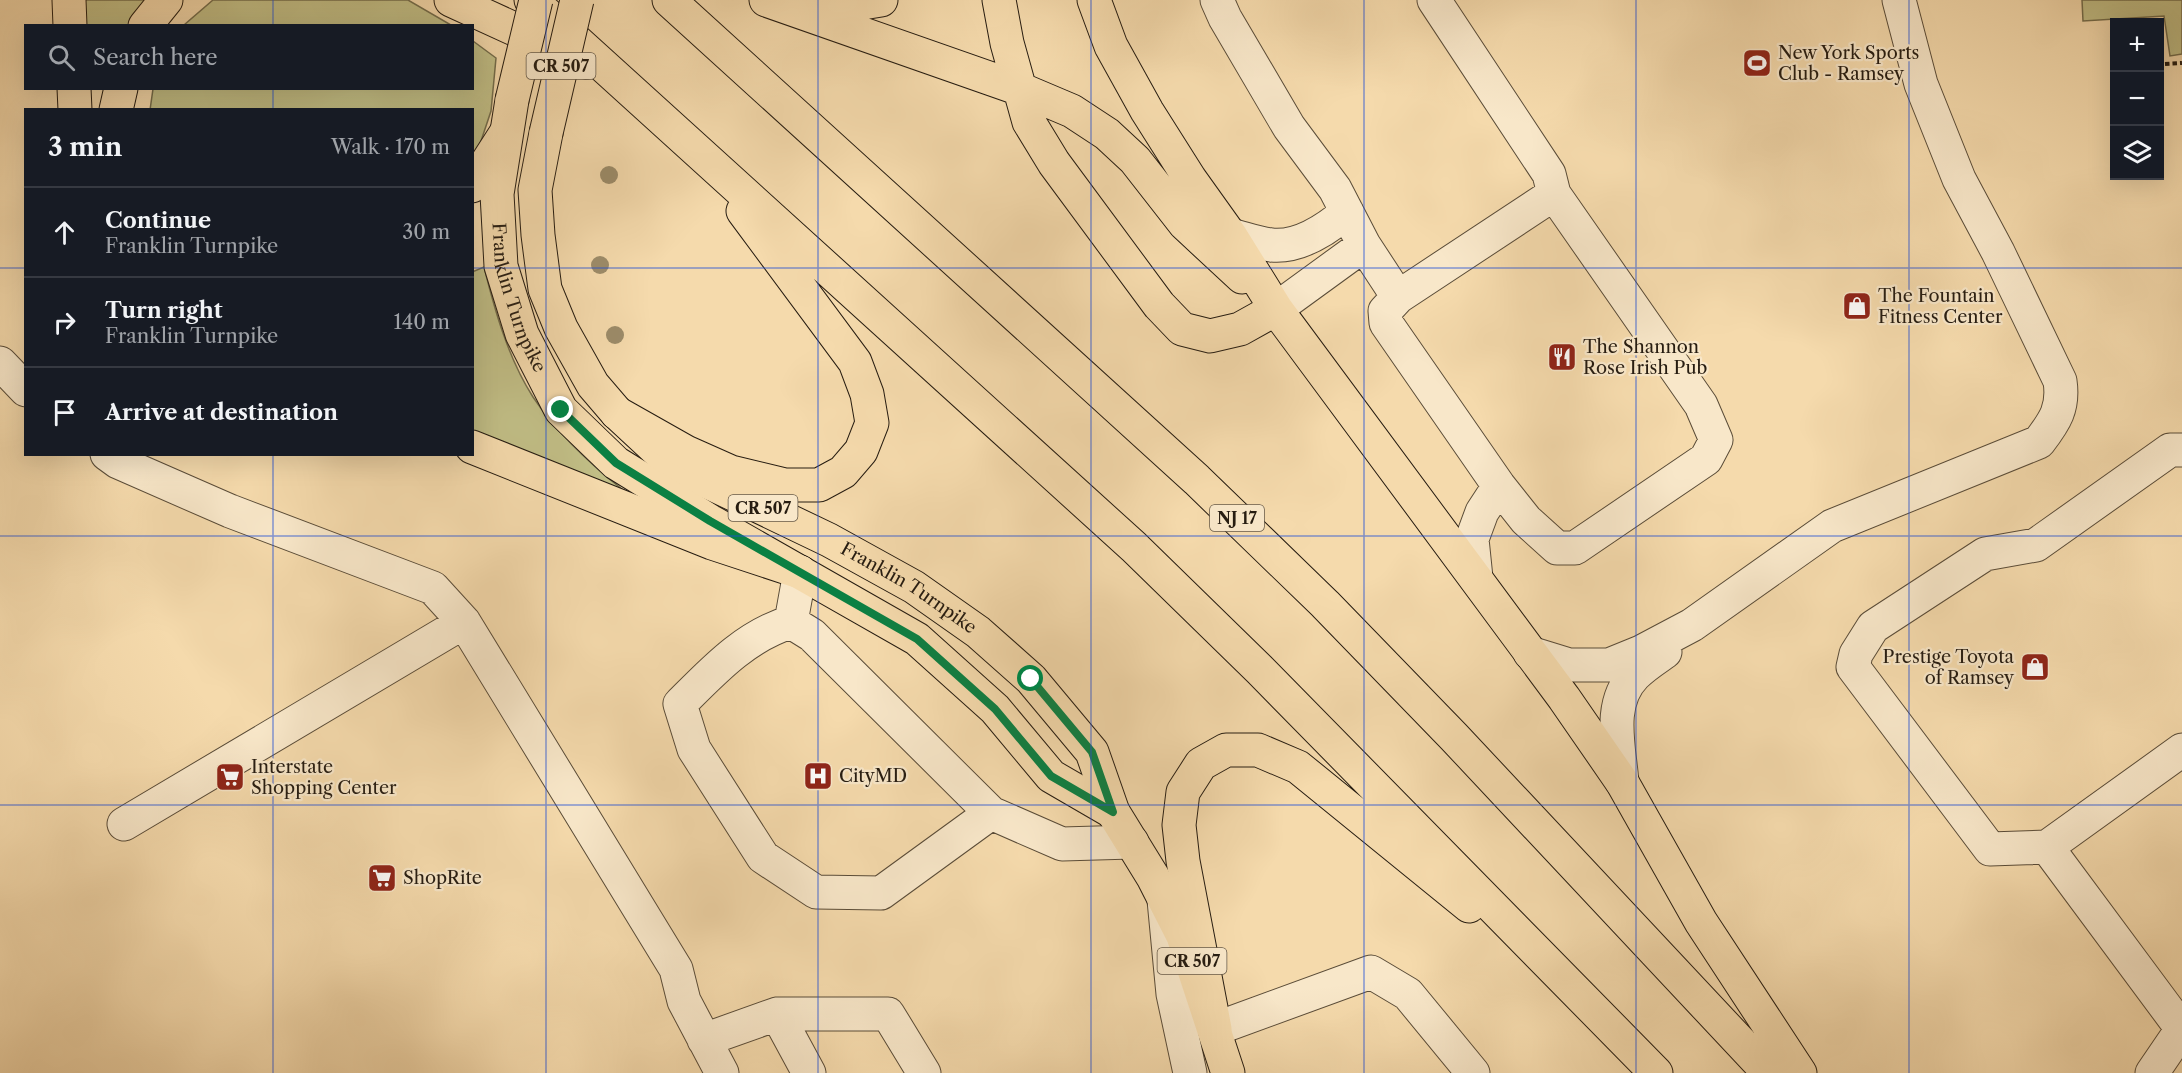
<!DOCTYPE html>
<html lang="en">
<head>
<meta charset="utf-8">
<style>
  body { margin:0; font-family:"Libre Caslon Text",serif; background:#242831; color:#f1f3f6 }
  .controls { position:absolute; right:18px; top:18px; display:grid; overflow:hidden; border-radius:0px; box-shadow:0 6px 24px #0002 }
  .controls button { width:54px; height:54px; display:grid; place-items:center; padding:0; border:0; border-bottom:2px solid #363941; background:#171b24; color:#f1f3f6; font:30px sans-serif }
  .stop { position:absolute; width:18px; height:18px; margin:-14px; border:4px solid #0b8043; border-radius:50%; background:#fff }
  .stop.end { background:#0b8043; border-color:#fff; box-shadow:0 2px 6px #0008 }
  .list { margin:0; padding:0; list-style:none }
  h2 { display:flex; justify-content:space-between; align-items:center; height:78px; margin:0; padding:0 24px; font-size:26px }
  h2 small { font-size:20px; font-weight:400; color:#9ea1a6 }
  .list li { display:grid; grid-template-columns:39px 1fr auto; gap:18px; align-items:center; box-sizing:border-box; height:90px; padding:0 24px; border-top:2px solid #363941 }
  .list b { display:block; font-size:22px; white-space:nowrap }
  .list p { margin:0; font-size:20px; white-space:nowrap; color:#9ea1a6 }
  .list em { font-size:20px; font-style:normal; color:#9ea1a6 }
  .icon { flex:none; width:33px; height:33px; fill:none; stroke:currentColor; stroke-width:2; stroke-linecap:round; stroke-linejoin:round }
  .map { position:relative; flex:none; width:2182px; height:1073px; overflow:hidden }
  .search { position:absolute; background:#171b24; box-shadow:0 6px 24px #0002; left:24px; top:24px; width:450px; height:66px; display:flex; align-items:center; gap:15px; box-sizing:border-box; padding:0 21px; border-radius:0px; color:#9ea1a6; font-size:22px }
  .panel { position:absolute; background:#171b24; box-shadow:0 6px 24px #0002; left:24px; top:108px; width:450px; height:348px; border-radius:0px }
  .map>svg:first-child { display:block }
  .green { fill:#c1be86; stroke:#746d4c; stroke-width:1.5 }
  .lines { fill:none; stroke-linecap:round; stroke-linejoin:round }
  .minor-casing { stroke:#5a4c38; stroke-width:35 }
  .major-casing { stroke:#261c11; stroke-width:35 }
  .highway-casing { stroke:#261c11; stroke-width:35 }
  .path { stroke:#261c11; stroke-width:4; stroke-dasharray:4.5 3; stroke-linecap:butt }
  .minor { stroke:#f8e7c9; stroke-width:33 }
  .major { stroke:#f5daac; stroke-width:33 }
  .highway { stroke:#f5daac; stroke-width:33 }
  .major-bridge-casing { stroke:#261c11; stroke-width:35; stroke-linecap:butt }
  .major-bridge { stroke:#f5daac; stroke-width:33 }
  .tree { fill:#9c8c6a }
  .route { stroke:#0b8043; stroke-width:8 }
  .grid { fill:none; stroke:#1d4ed8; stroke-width:1.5; stroke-opacity:0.55 }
  .labels { text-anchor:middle; stroke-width:4.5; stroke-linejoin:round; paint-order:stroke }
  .shield { fill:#f8e7c9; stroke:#655948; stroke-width:1.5 }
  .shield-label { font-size:16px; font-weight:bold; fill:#261c11 }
  .poi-label { font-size:18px; fill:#261c11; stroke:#f8e7c9; text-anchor:start }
  .street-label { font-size:18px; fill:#261c11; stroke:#f8e7c9 }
</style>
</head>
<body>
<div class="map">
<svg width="2182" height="1073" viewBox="0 0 2182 1073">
  <rect width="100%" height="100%" fill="#f5daac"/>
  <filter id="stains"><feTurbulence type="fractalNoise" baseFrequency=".00333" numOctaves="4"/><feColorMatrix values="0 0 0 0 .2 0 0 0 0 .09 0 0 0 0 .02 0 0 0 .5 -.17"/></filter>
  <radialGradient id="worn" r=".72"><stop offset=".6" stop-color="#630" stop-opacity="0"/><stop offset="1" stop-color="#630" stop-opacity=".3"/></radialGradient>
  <!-- green -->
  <path class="green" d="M83,0H148L131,26L84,25Z
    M213,0H408L451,25H184Z
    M2082,0H2182V54L2170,56L2164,16L2083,21Z
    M473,41L496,58L491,111L473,165L472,110H150L153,89L472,88Z
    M484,267C495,311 508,358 533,397C557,433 589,463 623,490L473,435L472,272Z"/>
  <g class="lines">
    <!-- minor casing -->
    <g class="minor-casing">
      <path id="minor" d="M1217,0L1225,18L1289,127L1335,189L1364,245L1398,297L1385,311L1386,323L1499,486L1526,520L1557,548H1575L1706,459L1716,440L1701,405L1554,194L1549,174L1434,0
        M1230,235C1243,238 1257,243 1271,245C1299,248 1327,229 1347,212
        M1398,297L1554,194
        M1276,309L1364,245
        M0,363L26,390
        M2182,450H2170L2036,545L1985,554L1873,627L1856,654L1853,667L1990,849L2047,847L2182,750
        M107,454L118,462L230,511L433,588L464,622L676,969L684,1001L722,1073
        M1476,578L1472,539L1482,512L1499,486
        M791,622L800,572
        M1530,653L1569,665H1609L1641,652L1692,625L1832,526L2039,442C2055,421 2064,408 2060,381L1998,252L1959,179L1921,84L1899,0
        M1622,782C1619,746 1607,703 1635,675C1644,666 1655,659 1665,652
        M991,813L881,893L816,892L763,857L694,749L680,704C713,671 745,636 791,622L812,635L991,813L1062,844L1132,842
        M124,824L464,622
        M2047,847L2182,1029
        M1164,900L1173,994L1190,1073
        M777,1014L809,1073
        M1215,1029L1371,972L1408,994L1473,1073
        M704,1040L777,1014H888L924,1073
        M2152,1073L2182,1029"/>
    </g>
    <!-- major casing -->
    <g class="major-casing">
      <g id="major">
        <path id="s1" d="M512,100L497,194L501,266L522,334L561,410L616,463L710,521L917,639L995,709L1051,776L1113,812"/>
        <path id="s2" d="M546,133L535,190L538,235L545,289L561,328L593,385L617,413L659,452L706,481L829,540L914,587L978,632L1031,679L1092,752L1113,812L1153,877L1183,936L1228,1073"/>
      </g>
    </g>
    <!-- highway casing -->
    <g class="highway-casing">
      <path id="highway" d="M69,0L70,26
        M451,0L586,62
        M531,0L1134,547L1260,670L1656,1073
        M669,0L1197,480L1325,604L1454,737L1769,1073
        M766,0L1020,89L1072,111L1107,134L1135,160L1185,224L1242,277
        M999,0L1007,43L1029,122L1054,163L1159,305L1182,329L1210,336L1240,329L1276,309
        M1094,0L1111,46L1147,111L1190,179L1230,235L1276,309L1564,698L1622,782L1701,922L1800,1073
        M804,7L832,8L881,0
        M145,26L166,0
        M74,88L75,110
        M116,110L121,88
        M472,186L506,133
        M617,413L686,452L731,472L785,485H819L843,472L861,451L872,423L867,394L855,362L743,211
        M472,447L712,543L800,572
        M1215,1029L1183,861L1179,825L1183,792L1201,764L1226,750H1258L1298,767L1469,906"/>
    </g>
    <!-- path -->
    <path class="path" d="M2165,64L2182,63"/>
    <!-- minor -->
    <use href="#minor" class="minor"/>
    <!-- major -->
    <use href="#major" class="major"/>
    <!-- highway -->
    <use href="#highway" class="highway"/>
    <!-- major-bridge casing -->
    <g class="major-bridge-casing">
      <path id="major-bridge" d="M512,100L536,0
        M546,133L577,0"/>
    </g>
    <!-- major-bridge -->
    <use href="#major-bridge" class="major-bridge"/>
  </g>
  <!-- trees -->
  <g class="tree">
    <circle cx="609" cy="175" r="9"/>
    <circle cx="600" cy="265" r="9"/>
    <circle cx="615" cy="335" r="9"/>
  </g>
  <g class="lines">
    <!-- route -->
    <path class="route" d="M561,410L616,463L710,521L917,639L995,709L1051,776L1113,812L1092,752L1031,679"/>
  </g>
  <!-- grid -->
  <path class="grid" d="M273,0V26M546,0V1073M818,0V1073M1091,0V1073M1364,0V1073M1636,0V1073M1909,0V1073M273,88V110M0,268H26M472,268H2182M273,454V1073M0,536H2182M0,805H2182"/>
  <!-- icons -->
  <defs>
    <g id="stadium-square" transform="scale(1.5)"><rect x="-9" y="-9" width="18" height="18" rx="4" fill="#8f2418" stroke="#f8e7c9"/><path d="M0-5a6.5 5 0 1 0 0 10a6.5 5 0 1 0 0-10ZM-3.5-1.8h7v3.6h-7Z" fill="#fff"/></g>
    <g id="shop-square" transform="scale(1.5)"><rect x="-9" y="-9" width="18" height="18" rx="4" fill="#8f2418" stroke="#f8e7c9"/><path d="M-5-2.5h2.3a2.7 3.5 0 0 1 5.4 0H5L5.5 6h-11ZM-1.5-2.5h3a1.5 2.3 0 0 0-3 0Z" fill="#fff"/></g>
    <g id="restaurant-square" transform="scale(1.5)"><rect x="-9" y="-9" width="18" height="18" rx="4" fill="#8f2418" stroke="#f8e7c9"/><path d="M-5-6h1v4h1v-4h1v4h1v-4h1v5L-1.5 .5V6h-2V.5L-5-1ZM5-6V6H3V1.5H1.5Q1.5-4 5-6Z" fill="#fff"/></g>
    <g id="hospital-square" transform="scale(1.5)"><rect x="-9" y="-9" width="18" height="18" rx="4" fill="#8f2418" stroke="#f8e7c9"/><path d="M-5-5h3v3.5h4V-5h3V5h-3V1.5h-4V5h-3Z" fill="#fff"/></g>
    <g id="supermarket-square" transform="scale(1.5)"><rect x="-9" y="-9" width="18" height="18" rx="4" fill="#8f2418" stroke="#f8e7c9"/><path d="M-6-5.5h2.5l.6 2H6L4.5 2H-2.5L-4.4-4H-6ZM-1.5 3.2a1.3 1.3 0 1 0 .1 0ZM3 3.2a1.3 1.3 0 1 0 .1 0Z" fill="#fff"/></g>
  </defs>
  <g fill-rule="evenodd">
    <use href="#stadium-square" x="1757" y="63"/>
    <use href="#shop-square" x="1857" y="306"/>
    <use href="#restaurant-square" x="1562" y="357"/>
    <use href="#shop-square" x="2035" y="667"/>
    <use href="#hospital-square" x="818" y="776"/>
    <use href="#supermarket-square" x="230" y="777"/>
    <use href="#supermarket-square" x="382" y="878"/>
  </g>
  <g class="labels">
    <!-- shield labels -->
    <g class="shield">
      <rect x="526.5" y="53" width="69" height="26" rx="4.5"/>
      <rect x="728.5" y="495" width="69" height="26" rx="4.5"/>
      <rect x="1210" y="505" width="54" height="26" rx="4.5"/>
      <rect x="1157.5" y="948" width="69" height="26" rx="4.5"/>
    </g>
    <g class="shield-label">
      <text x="561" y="72">CR 507</text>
      <text x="763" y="514">CR 507</text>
      <text x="1237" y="524">NJ 17</text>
      <text x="1192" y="967">CR 507</text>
    </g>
    <!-- poi labels -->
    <g class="poi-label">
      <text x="1778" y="59">New York Sports<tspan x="1778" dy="21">Club - Ramsey</tspan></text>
      <text x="1878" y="302">The Fountain<tspan x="1878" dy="21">Fitness Center</tspan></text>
      <text x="1583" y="353">The Shannon<tspan x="1583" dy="21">Rose Irish Pub</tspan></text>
      <text x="2014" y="663" text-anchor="end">Prestige Toyota<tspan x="2014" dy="21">of Ramsey</tspan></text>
      <text x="251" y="773">Interstate<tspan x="251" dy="21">Shopping Center</tspan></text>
      <text x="839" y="782">CityMD</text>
      <text x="403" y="884">ShopRite</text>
    </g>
    <!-- street labels -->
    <g class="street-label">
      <text dy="6" stroke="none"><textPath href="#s1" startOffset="202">Franklin Turnpike</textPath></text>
      <text dy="6" stroke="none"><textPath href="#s2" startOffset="644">Franklin Turnpike</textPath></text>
    </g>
  </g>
  <rect width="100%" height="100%" filter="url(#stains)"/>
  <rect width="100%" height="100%" fill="url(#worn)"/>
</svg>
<div class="controls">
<button>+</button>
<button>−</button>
<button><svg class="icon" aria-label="layers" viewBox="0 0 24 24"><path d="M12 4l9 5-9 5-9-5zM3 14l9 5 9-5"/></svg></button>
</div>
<div class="stop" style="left:1031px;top:679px"></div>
<div class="stop end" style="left:561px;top:410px"></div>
<div class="search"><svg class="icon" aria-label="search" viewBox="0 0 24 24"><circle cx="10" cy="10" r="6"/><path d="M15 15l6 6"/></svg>Search here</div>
<section class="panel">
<h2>3 min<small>Walk · 170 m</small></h2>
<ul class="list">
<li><svg class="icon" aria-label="ahead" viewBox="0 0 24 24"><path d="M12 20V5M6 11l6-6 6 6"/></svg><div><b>Continue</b><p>Franklin Turnpike</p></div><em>30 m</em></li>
<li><svg class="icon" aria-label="right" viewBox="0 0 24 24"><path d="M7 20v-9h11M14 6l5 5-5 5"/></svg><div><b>Turn right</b><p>Franklin Turnpike</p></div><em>140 m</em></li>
<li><svg class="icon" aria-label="arrive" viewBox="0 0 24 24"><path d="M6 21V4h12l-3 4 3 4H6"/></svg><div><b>Arrive at destination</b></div></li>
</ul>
</section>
</div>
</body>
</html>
